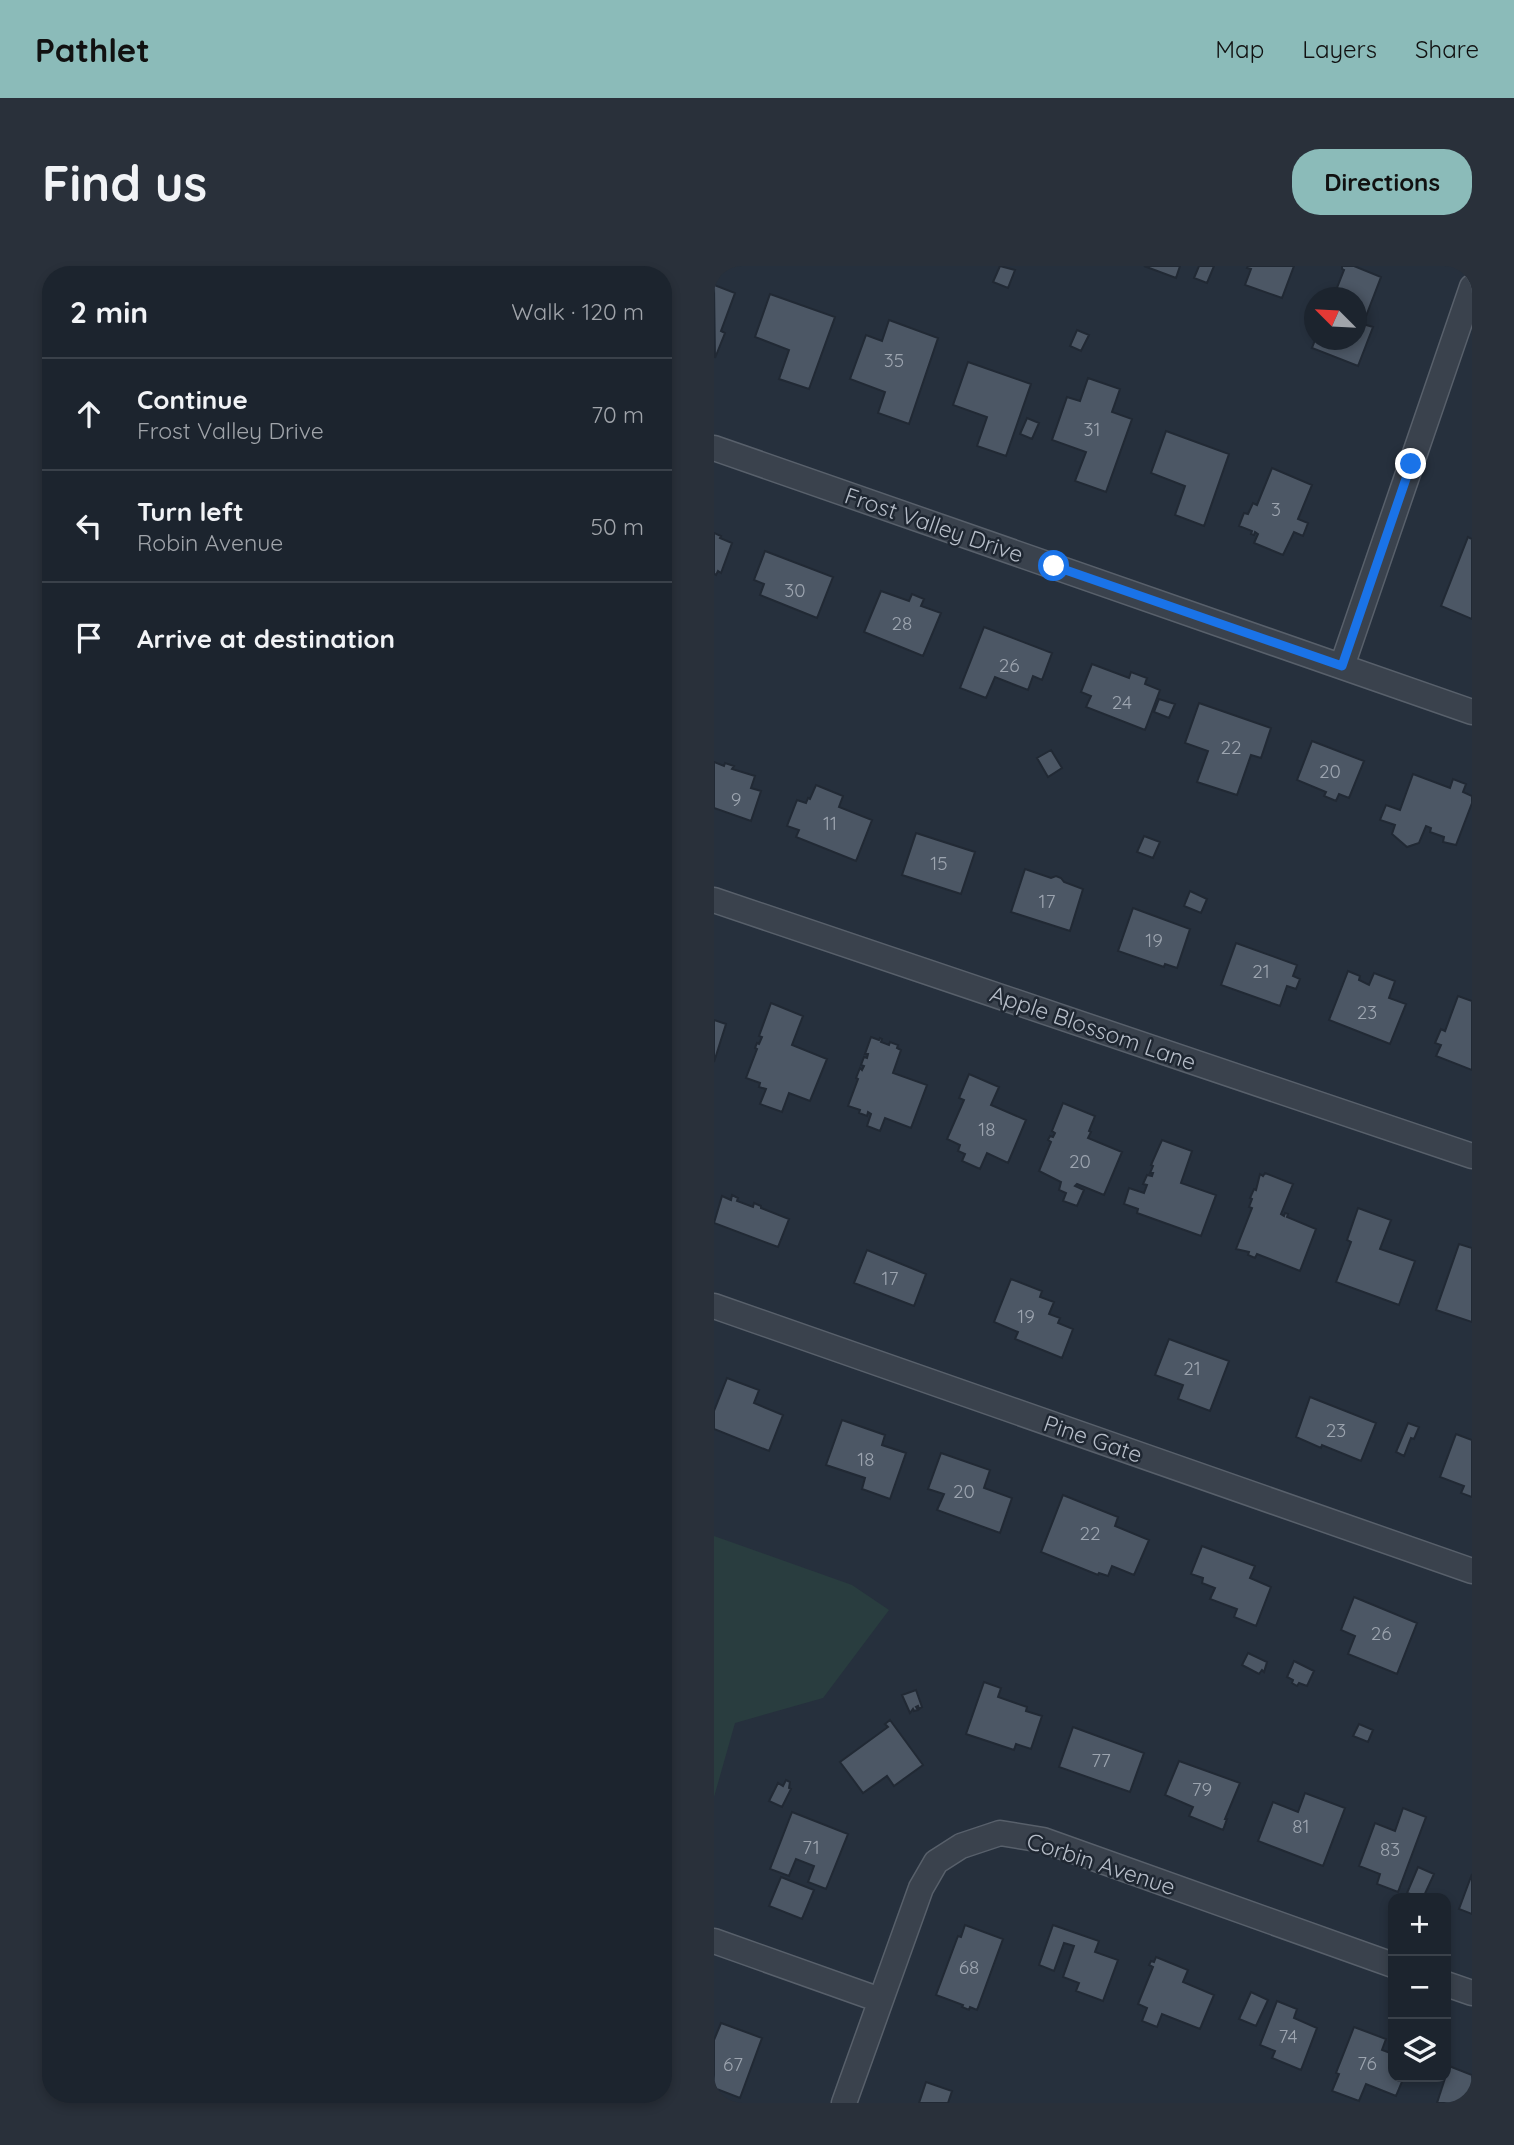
<!DOCTYPE html>
<html lang="en">
<head>
<meta charset="utf-8">
<style>
  body { margin:0; font-family:Quicksand,sans-serif; background:#29303a; color:#f1f3f6 }
  .controls { position:absolute; right:21px; bottom:21px; display:grid; overflow:hidden; border-radius:14px; box-shadow:0 4px 10px #0003 }
  .controls button { width:63px; height:63px; display:grid; place-items:center; padding:0; border:0; border-bottom:2px solid #3a414a; background:#1c242e; color:#f1f3f6; font:35px sans-serif }
  .compass { position:absolute; left:590px; top:21px; width:63px; height:63px; border-radius:50%; background:#1c242e; box-shadow:0 4px 10px #0003; rotate:294deg }
  .stop { position:absolute; width:21px; height:21px; margin:-16px; border:5px solid #1a73e8; border-radius:50%; background:#fff }
  .stop.end { background:#1a73e8; border-color:#fff; box-shadow:0 2px 7px #0008 }
  .list { margin:0; padding:0; list-style:none }
  h2 { display:flex; justify-content:space-between; align-items:center; height:91px; margin:0; padding:0 28px; font-size:30px }
  h2 small { font-size:23px; font-weight:400; color:#a0a4aa }
  .list li { display:grid; grid-template-columns:46px 1fr auto; gap:21px; align-items:center; box-sizing:border-box; height:112px; padding:0 28px; border-top:2px solid #3a414a }
  .list b { display:block; font-size:26px; white-space:nowrap }
  .list p { margin:0; font-size:23px; white-space:nowrap; color:#a0a4aa }
  .list em { font-size:23px; font-style:normal; color:#a0a4aa }
  .icon { flex:none; width:38px; height:38px; fill:none; stroke:currentColor; stroke-width:2; stroke-linecap:round; stroke-linejoin:round }
  .map { position:relative; flex:none; width:758px; height:1837px; overflow:hidden; border-radius:28px }
  header { display:flex; align-items:center; gap:42px; box-sizing:border-box; height:98px; padding:0 35px; background:#8bbbb9; color:#111 }
  header strong { font-size:33px }
  nav { display:flex; gap:38px; margin-inline-start:auto; font-size:24px }
  .intro { display:flex; align-items:center; justify-content:space-between; box-sizing:border-box; height:168px; padding:0 42px }
  h1 { margin:0; font-size:49px }
  .button { padding:18px 32px; border-radius:28px; background:#8bbbb9; color:#111; font-size:24px; font-weight:700 }
  main { display:flex; gap:42px; padding:0 42px }
  aside { flex:1; background:#1c242e; border-radius:28px; box-shadow:0 4px 10px #0003 }
  .map>svg:first-child { display:block }
  .green { fill:#293d3f }
  .building { fill:#4c5765; stroke:#212934; stroke-width:2 }
  .lines { fill:none; stroke-linecap:round; stroke-linejoin:round }
  .street-casing { stroke:#58606b; stroke-width:27 }
  .street { stroke:#3a424d; stroke-width:24 }
  .route { stroke:#1a73e8; stroke-width:9 }
  .labels { text-anchor:middle; stroke-width:5; stroke-linejoin:round; paint-order:stroke }
  .number-label { font-size:19px; fill:#9ca4af }
  .street-label { font-size:23px; fill:#b6bdc8; stroke:#1f2732 }
</style>
</head>
<body>
<header>
<strong>Pathlet</strong>
<nav><a>Map</a><a>Layers</a><a>Share</a></nav>
</header>
<div class="intro"><h1>Find us</h1><a class="button">Directions</a></div>
<main>
<aside>
<h2>2 min<small>Walk · 120 m</small></h2>
<ul class="list">
<li><svg class="icon" aria-label="ahead" viewBox="0 0 24 24"><path d="M12 20V5M6 11l6-6 6 6"/></svg><div><b>Continue</b><p>Frost Valley Drive</p></div><em>70 m</em></li>
<li><svg class="icon" aria-label="left" viewBox="0 0 24 24"><path d="M17 20v-9H6M10 6l-5 5 5 5"/></svg><div><b>Turn left</b><p>Robin Avenue</p></div><em>50 m</em></li>
<li><svg class="icon" aria-label="arrive" viewBox="0 0 24 24"><path d="M6 21V4h12l-3 4 3 4H6"/></svg><div><b>Arrive at destination</b></div></li>
</ul>
</aside>
<div class="map">
<svg width="758" height="1837" viewBox="0 0 758 1837">
  <rect width="100%" height="100%" fill="#26303d"/>
  <!-- green -->
  <path class="green" d="M0,1270L138,1319L175,1344L109,1432L21,1457L0,1531Z"/>
  <!-- building -->
  <path class="building" d="M286,0L301,4L294,22L279,16Z
    M430,0H466L462,12Z
    M485,0H500L493,17L480,12Z
    M534,0H580L568,32L531,19L537,3L533,2Z
    M628,0H640L667,11L649,58L659,61L644,100L598,82L601,74H642V32H619L630,4L628,3Z
    M0,19L21,27L7,65L11,67L1,92Z
    M56,28L121,51L95,123L65,113L75,84L41,71Z
    M175,54L224,72L195,158L164,147L171,126L136,113L152,69L168,75Z
    M363,64L375,69L367,85L356,80Z
    M254,96L317,118L292,190L263,180L273,151L239,139Z
    M374,112L406,123L398,146L418,153L392,226L361,215L372,186L338,174L353,131L366,135Z
    M313,152L325,157L318,173L306,168Z
    M452,165L515,188L490,260L461,249L471,220L437,207Z
    M558,202L598,219L584,253L594,257L589,270L580,266L569,289L540,277L544,268L541,266L540,269L537,268L538,265L525,260L530,247L534,248L539,237L543,239Z
    M0,267L7,270L6,272L18,277L7,307L4,305L2,309L0,308Z
    M754,271L758,273V353L727,340Z
    M51,285L119,311L103,352L46,329L50,318L40,314Z
    M167,325L195,335L198,328L210,333L207,340L227,347L209,390L150,366Z
    M270,361L338,387L328,414L319,410L314,424L281,411L272,432L246,422Z
    M378,398L415,412L417,406L433,412L431,418L446,424L431,464L372,441L377,430L367,426Z
    M445,433L461,438L455,452L440,446Z
    M485,437L557,462L547,492L537,489L523,529L483,516L494,485L471,477Z
    M598,475L650,495L635,532L625,528L622,535L610,530L612,526L583,514Z
    M337,484L348,502L334,511L323,492Z
    M0,496L10,500L11,497L20,500L18,503L41,510L37,522L47,525L37,555L0,542Z
    M699,508L736,522L739,513L752,518L749,526L758,530V537L742,579L729,576L730,571L716,566L717,562L712,560L705,577L693,581L678,568L681,559L666,554L672,539L686,544Z
    M102,519L129,530L125,541L158,554L142,595L82,571L85,564L73,560L83,534L92,537L94,532L96,533Z
    M202,567L261,586L247,628L188,609Z
    M430,570L446,576L439,592L423,586Z
    M311,603L337,612L342,610L347,612L350,616L369,623L356,665L297,646Z
    M476,625L493,633L487,647L470,640Z
    M419,642L476,663L463,702L451,698L450,701L404,685Z
    M522,677L583,699L579,710L586,713L582,723L573,720L566,740L507,719Z
    M634,705L646,710L645,714L655,719L660,707L681,715L675,732L692,738L676,778L615,754Z
    M744,730L758,735V804L722,790L727,779L721,777L727,763L731,765Z
    M57,737L89,750L78,779L113,793L96,835L75,827L68,846L46,838L52,823L45,821L46,817L32,812L43,783L41,782L43,777L45,778L48,771L45,770Z
    M0,754L12,758L0,796Z
    M157,771L165,774L166,772L168,773L167,776L175,779L176,776L184,779L183,782L187,784L179,807L213,819L197,862L171,852L166,865L153,860L157,848L154,846L153,850L145,847L146,844L134,840L144,813L142,812L146,802L148,804L150,800L147,799L150,791L153,792L154,788H151Z
    M255,808L285,821L277,839L312,854L294,897L273,887L266,903L248,895L251,888L244,885L246,879L233,873L250,834L245,832Z
    M349,837L381,850L375,865L377,866L374,872L408,886L390,929L363,918L361,920L370,924L363,940L349,935L352,927L345,924L347,916L325,905L337,876L334,874L336,870L339,871L341,867L338,865Z
    M448,874L478,885L467,917L502,929L487,970L423,947L424,943L410,938L415,922L430,927L433,919L429,918L433,909L438,910L439,907H436L439,900L437,899Z
    M551,907L579,918L567,948L570,950L571,947L574,948L573,951L602,963L586,1005L543,988L541,992L534,989L535,986L522,983L538,942L535,941L538,933L536,932L540,923L542,924L546,908L549,910Z
    M18,929L24,932L23,935L39,941L40,937L47,940V942L75,953L64,981L0,957L8,930L17,934Z
    M644,942L677,954L666,983L701,995L685,1039L622,1016L637,976L633,974Z
    M745,978L758,982V1056L722,1044Z
    M153,984L212,1008L200,1040L140,1017Z
    M297,1013L328,1025L326,1031L340,1036L335,1048L346,1052L344,1057L359,1063L348,1092L301,1073L304,1066L280,1056Z
    M455,1073L515,1095L496,1145L464,1133L469,1119L441,1109Z
    M13,1112L45,1124L40,1137L69,1149L55,1185L0,1163V1145Z
    M596,1131L662,1157L647,1195L608,1179L607,1182L582,1171Z
    M128,1154L171,1169L168,1179L192,1187L176,1233L148,1223L151,1212L112,1199Z
    M694,1157L705,1161L700,1173L697,1172L690,1190L682,1186Z
    M742,1168L758,1174V1231L747,1227L750,1220L726,1211Z
    M227,1187L276,1204L270,1222L298,1232L286,1267L223,1244L230,1228L214,1223Z
    M349,1229L404,1251L401,1260L435,1274L420,1309L398,1300L394,1310L385,1307L384,1309L327,1286Z
    M488,1280L541,1300L536,1312L557,1321L542,1360L520,1351L523,1343L496,1333L501,1322L488,1317L489,1312L477,1308Z
    M640,1331L703,1357L683,1408L634,1388L641,1370L627,1364Z
    M534,1387L553,1396L550,1406L548,1404L545,1408L528,1399Z
    M580,1395L600,1405L593,1420L585,1417L583,1420L578,1417L579,1414L573,1411Z
    M270,1416L287,1422L284,1431L313,1441L312,1445L328,1450L317,1483L302,1478L300,1484L252,1468Z
    M202,1424L208,1441L205,1443L204,1440L202,1441L204,1444L200,1445L199,1443L196,1447L188,1429Z
    M176,1454L209,1499L180,1520L173,1510L149,1527L126,1496L174,1461L171,1458Z
    M645,1458L659,1464L654,1476L639,1470Z
    M359,1461L430,1487L416,1526L345,1501Z
    M465,1495L526,1517L511,1553H513L509,1564L475,1550L479,1541L451,1529Z
    M72,1514L76,1516L75,1522L77,1523L68,1541L55,1535L64,1517L69,1520Z
    M591,1527L631,1542L609,1600L544,1575L559,1536L584,1546Z
    M689,1542L712,1551L684,1626L663,1618L666,1608L645,1600L661,1557L681,1565Z
    M78,1546L134,1568L112,1623L94,1616L100,1600L82,1593L75,1610L56,1603Z
    M704,1601L720,1608L709,1632L693,1627Z
    M758,1608V1648L745,1643Z
    M67,1611L100,1624L88,1653L55,1640Z
    M251,1659L289,1673L263,1744L256,1741L255,1744L248,1741L249,1739L222,1729L244,1670L247,1671Z
    M339,1659L385,1675L381,1686L404,1694L389,1735L362,1725L365,1717L349,1711L360,1680L350,1677L340,1705L325,1699Z
    M442,1691L474,1704L469,1716L500,1729L486,1763L448,1748L443,1761L428,1755L433,1742L424,1738L439,1701L435,1699L437,1695L440,1696Z
    M537,1726L554,1734L542,1760L525,1753Z
    M563,1735L583,1743L580,1752L603,1762L587,1804L558,1792L561,1785L546,1779Z
    M7,1757L48,1772L26,1832L0,1822V1774Z
    M640,1761L672,1773L668,1784L679,1788V1811H690L682,1830L652,1818L645,1835L618,1825L625,1808L622,1807Z
    M735,1800L758,1809V1837H723Z
    M212,1816L238,1825L234,1837H205Z"/>
  <g class="lines">
    <!-- street casing -->
    <g class="street-casing">
      <path id="street" d="M0,182L758,446
        M628,400L758,21
        M0,634L758,890
        M0,1040L758,1305
        M0,1675L166,1734
        M732,1718L758,1727
        M130,1837L207,1622L222,1596L247,1580L286,1567L329,1574L679,1699"/>
    </g>
    <!-- street -->
    <use href="#street" class="street"/>
  </g>
  <g class="lines">
    <!-- route -->
    <path class="route" d="M340,300L628,400L697,198"/>
  </g>
  <g class="labels">
    <!-- number labels -->
    <g class="number-label">
      <text x="180" y="101">35</text>
      <text x="378" y="170">31</text>
      <text x="562" y="250">3</text>
      <text x="81" y="331">30</text>
      <text x="188" y="364">28</text>
      <text x="295" y="406">26</text>
      <text x="408" y="443">24</text>
      <text x="517" y="488">22</text>
      <text x="616" y="512">20</text>
      <text x="22" y="540">9</text>
      <text x="116" y="564">11</text>
      <text x="225" y="604">15</text>
      <text x="333" y="642">17</text>
      <text x="440" y="681">19</text>
      <text x="547" y="712">21</text>
      <text x="653" y="753">23</text>
      <text x="273" y="870">18</text>
      <text x="366" y="902">20</text>
      <text x="176" y="1019">17</text>
      <text x="312" y="1057">19</text>
      <text x="478" y="1109">21</text>
      <text x="622" y="1171">23</text>
      <text x="152" y="1200">18</text>
      <text x="250" y="1232">20</text>
      <text x="376" y="1274">22</text>
      <text x="667" y="1374">26</text>
      <text x="387" y="1501">77</text>
      <text x="488" y="1530">79</text>
      <text x="587" y="1567">81</text>
      <text x="97" y="1588">71</text>
      <text x="676" y="1590">83</text>
      <text x="255" y="1708">68</text>
      <text x="574" y="1777">74</text>
      <text x="653" y="1804">76</text>
      <text x="19" y="1805">67</text>
    </g>
    <!-- street labels -->
    <g class="street-label">
      <text transform="translate(220 259) rotate(19)" y="8">Frost Valley Drive</text>
      <text transform="translate(379 762) rotate(19)" y="8">Apple Blossom Lane</text>
      <text transform="translate(379 1173) rotate(19)" y="8">Pine Gate</text>
      <text transform="translate(387 1598) rotate(18)" y="8">Corbin Avenue</text>
    </g>
  </g>
</svg>
<div class="controls">
<button>+</button>
<button>−</button>
<button><svg class="icon" aria-label="layers" viewBox="0 0 24 24"><path d="M12 4l9 5-9 5-9-5zM3 14l9 5 9-5"/></svg></button>
</div>
<svg class="compass" viewBox="-18 -18 36 36"><path d="M0-13l5 13h-10z" fill="#e53935"/><path d="M0 13l5-13h-10z" fill="#a0a4aa"/></svg>
<div class="stop" style="left:340px;top:300px"></div>
<div class="stop end" style="left:697px;top:198px"></div>
</div>
</main>
</body>
</html>
